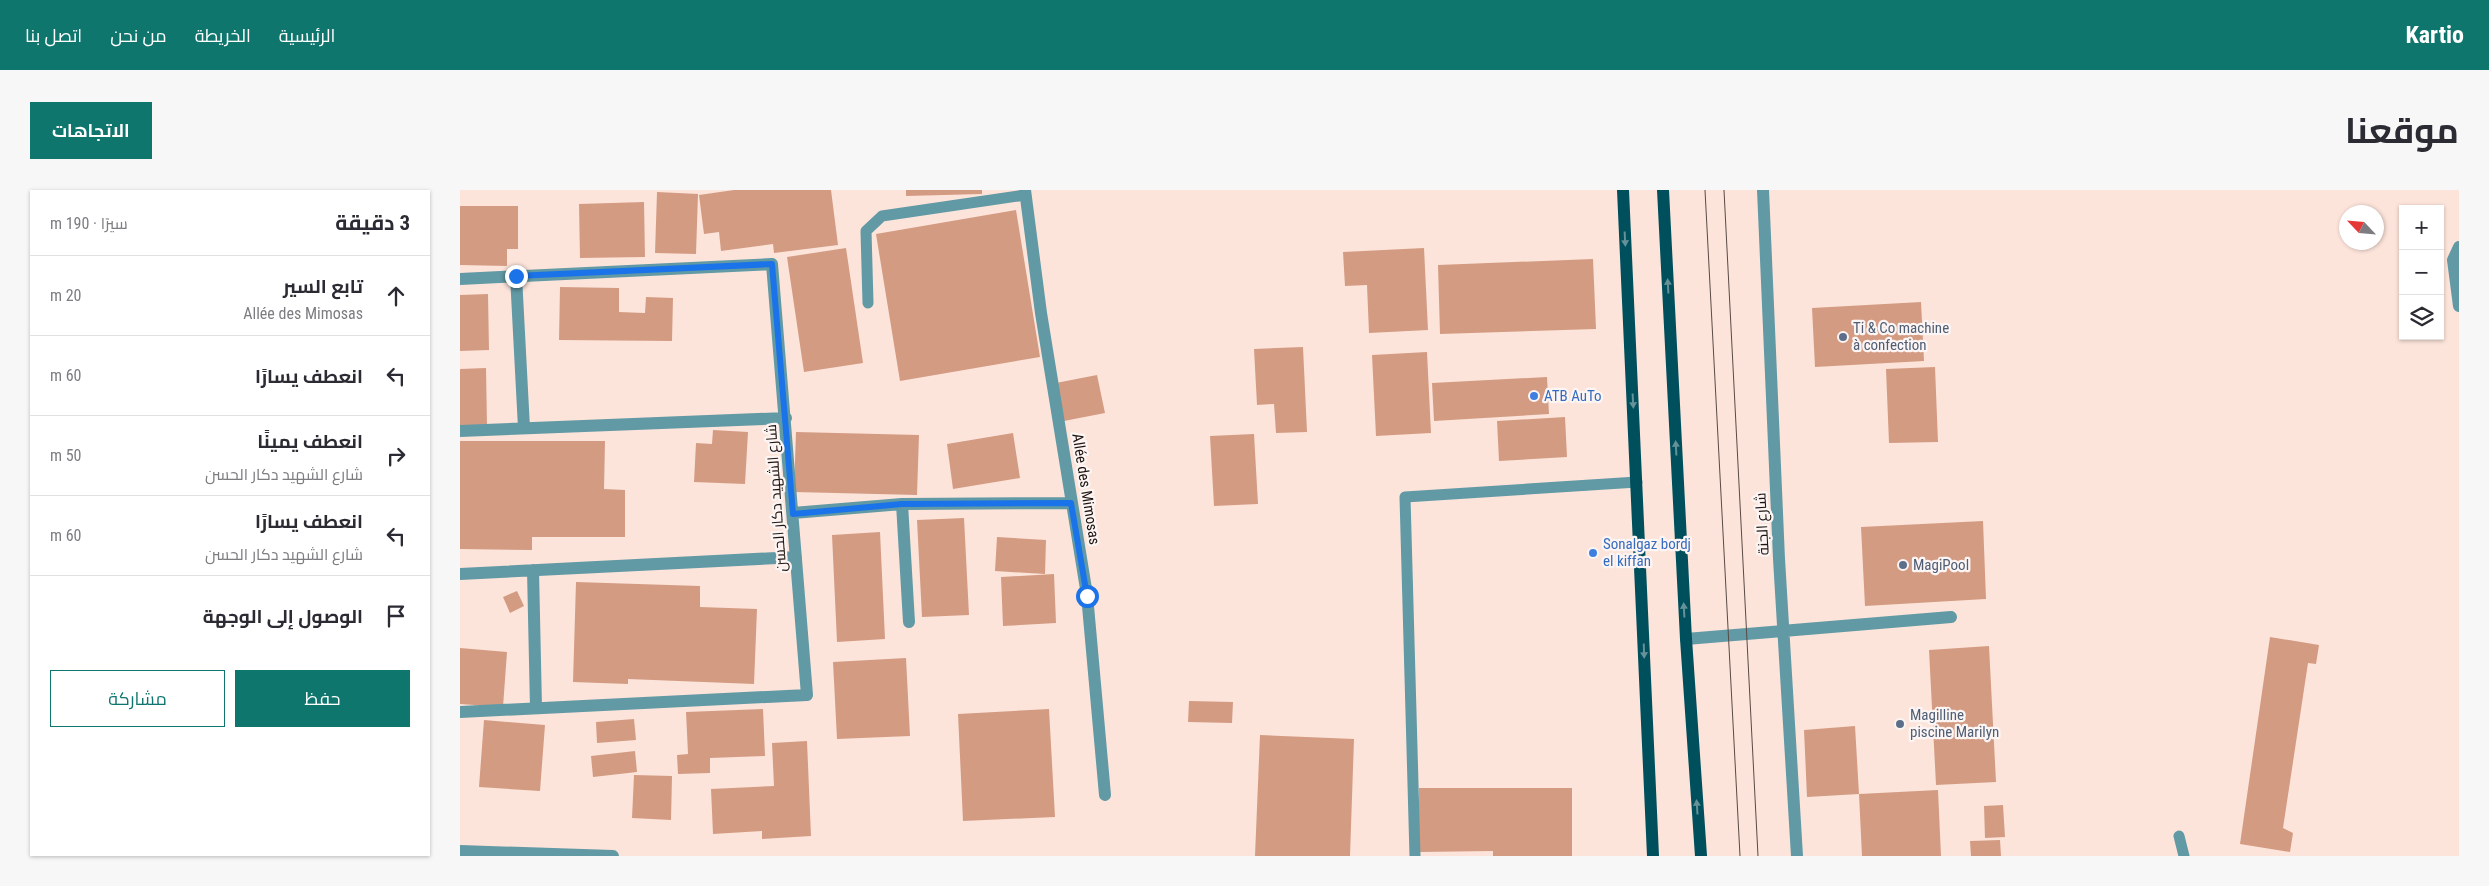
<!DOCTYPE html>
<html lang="ar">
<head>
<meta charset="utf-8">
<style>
  body { margin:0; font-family:"Roboto Condensed",Cairo,sans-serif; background:#f7f7f7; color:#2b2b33; direction:rtl }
  .controls { position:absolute; right:15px; top:15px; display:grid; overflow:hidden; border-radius:0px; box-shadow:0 1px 4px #0004 }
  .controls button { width:45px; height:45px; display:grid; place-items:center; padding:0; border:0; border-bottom:1px solid #e1e1e2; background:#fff; color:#2b2b33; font:25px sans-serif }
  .compass { position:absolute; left:1879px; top:15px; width:45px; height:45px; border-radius:50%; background:#fff; box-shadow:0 1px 4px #0004; rotate:296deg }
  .stop { position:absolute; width:15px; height:15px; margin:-11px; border:4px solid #1a73e8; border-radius:50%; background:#fff }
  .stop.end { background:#1a73e8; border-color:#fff; box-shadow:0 1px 5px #0008 }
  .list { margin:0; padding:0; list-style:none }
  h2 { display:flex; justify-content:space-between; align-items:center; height:65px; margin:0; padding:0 20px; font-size:21px }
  h2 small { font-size:16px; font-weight:400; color:#7c7c81 }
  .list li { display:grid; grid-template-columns:32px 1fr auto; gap:15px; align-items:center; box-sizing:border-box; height:80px; padding:0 20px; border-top:1px solid #e1e1e2 }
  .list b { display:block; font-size:19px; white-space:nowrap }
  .list p { margin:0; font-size:16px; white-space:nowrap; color:#7c7c81 }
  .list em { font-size:16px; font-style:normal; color:#7c7c81 }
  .actions { display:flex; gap:10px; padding:15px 20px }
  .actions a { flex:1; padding:11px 0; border:1px solid #0f766e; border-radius:0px; text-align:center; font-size:18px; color:#0f766e }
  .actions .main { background:#0f766e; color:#fff }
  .icon { flex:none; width:28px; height:28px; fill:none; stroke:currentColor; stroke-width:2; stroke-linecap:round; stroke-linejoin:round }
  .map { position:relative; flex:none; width:1999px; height:666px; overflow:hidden; direction:ltr; border-radius:0px }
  header { display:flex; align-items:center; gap:30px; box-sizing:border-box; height:70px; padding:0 25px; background:#0f766e; color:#fff }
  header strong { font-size:24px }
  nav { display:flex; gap:28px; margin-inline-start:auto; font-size:18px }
  .intro { display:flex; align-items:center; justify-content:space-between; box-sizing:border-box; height:120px; padding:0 30px }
  h1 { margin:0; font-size:35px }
  .button { padding:12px 22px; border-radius:0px; background:#0f766e; color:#fff; font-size:18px; font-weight:700 }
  main { display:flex; gap:30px; padding:0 30px }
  aside { flex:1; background:#fff; border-radius:0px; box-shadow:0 1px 4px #0004 }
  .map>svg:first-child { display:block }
  .building { fill:#d49b83 }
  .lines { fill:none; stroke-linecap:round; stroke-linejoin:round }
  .lane { stroke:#6199a5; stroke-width:11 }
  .street { stroke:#6199a5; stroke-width:12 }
  .primary { stroke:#004f5c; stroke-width:12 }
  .tram { stroke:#584a45; stroke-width:1 }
  .oneway { fill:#659198 }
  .route { stroke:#1a73e8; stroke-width:6 }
  .service-dot { fill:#5c6f8a; stroke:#fcf5f3; stroke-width:2 }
  .shop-dot { fill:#3f7fe0; stroke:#fcf5f3; stroke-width:2 }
  .labels { text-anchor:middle; stroke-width:4.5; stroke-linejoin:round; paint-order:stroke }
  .service-label { font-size:15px; fill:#4e5e75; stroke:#fcf5f3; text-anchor:start }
  .shop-label { font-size:15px; fill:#366cbe; stroke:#fcf5f3; text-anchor:start }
  .street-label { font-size:15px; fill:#1e1410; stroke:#fcf5f3 }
</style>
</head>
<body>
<header>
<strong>Kartio</strong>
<nav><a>الرئيسية</a><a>الخريطة</a><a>من نحن</a><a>اتصل بنا</a></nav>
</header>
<div class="intro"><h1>موقعنا</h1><a class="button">الاتجاهات</a></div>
<main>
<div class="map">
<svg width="1999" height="666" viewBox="0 0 1999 666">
  <rect width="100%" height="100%" fill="#fce4da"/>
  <!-- building -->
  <path class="building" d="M274,0H371L378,55L314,63L313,54L261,61L259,42L244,44L239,5Z
    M446,0H522V4L446,6Z
    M197,2L238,4L236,64L195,63Z
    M184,12L185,67L120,68L119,14Z
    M0,16H58V59H47V76L0,75Z
    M556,20L580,167L440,191L416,44Z
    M386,58L403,173L344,182L327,67Z
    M964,58L968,140L909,143L907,95L885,96L883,62Z
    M1133,69L1136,139L980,144L978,75Z
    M100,97L159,98V122L185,123L186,107L213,108L212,151L99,150Z
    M28,104L29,160L0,161V105Z
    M1461,112L1464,171L1355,177L1352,118Z
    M843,157L847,242L816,243L814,214L797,215L794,159Z
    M967,162L971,243L916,246L912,165Z
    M1475,177L1478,252L1429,253L1426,179Z
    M26,178L27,235L0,236V179Z
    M637,185L645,223L604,231L596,193Z
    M1087,187L1089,224L974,231L972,193Z
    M1105,227L1107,267L1039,271L1037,231Z
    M253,240L288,242L285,294L234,292L236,253L252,254Z
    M336,242L459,245L457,305L334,302Z
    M553,243L560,288L493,299L487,254Z
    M794,244L798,314L754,316L750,246Z
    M0,251H145L144,299L165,300V347H72V360L0,359Z
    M504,328L509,425L462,427L457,330Z
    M1523,331L1526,409L1405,416L1401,337Z
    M420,342L425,449L377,452L372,345Z
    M537,347L586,350L585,384L535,381Z
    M594,384L596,433L543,436L541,387Z
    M116,392L240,396V417L297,419L294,494L168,489V494L113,492Z
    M57,401L64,416L50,423L43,407Z
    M1810,447L1859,455L1856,474L1848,473L1823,638L1833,643L1830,662L1780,654Z
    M1529,456L1536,592L1476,595L1469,460Z
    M0,458L47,462L43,517L0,514Z
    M446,468L450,546L377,549L373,472Z
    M729,511L773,512L772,533L728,532Z
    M303,519L305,566L250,568V583L218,584L217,565L228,564L226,522Z
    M589,519L595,627L503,631L498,524Z
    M174,529L176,550L137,553L136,532Z
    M24,530L85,535L80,601L19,597Z
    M1395,536L1399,604L1347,607L1344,540Z
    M800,545L894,549L890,666H795Z
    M347,551L351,646L302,649V641L253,644L251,599L314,596L312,553Z
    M175,561L177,582L133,587L131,566Z
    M174,585L212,586L211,630L172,628Z
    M959,598H1112V666H1033V661L959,662Z
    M1478,600L1481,666H1402L1399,604Z
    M1543,615L1545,647L1525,648L1524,616Z
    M1540,650L1541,666H1511L1510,651Z"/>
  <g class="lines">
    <!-- lane -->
    <path class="lane" d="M408,113L406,41L422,26L565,5
      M1719,646L1724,666
      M955,666L945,307L1177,292"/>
    <!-- street -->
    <path class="street" d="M565,0L581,123L627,405L645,605
      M1303,0L1319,369L1337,666
      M1999,57L1993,70L1999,116
      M56,86L64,238
      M0,89L312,74L347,505L0,522
      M0,241L326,228
      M442,314L449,432
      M333,323L442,314L611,313
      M73,380L76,518
      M0,384L336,367
      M1226,449L1491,427
      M0,661L153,666"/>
    <!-- primary -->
    <path class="primary" d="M1163,0L1193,666
      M1203,0L1226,449L1241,666"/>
    <!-- tram -->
    <path class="tram" d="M1245,0L1280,666
      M1264,0L1298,666"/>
  </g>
  <!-- one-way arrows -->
  <defs><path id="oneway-solid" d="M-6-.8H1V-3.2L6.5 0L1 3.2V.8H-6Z" transform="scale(1.25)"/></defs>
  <g class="oneway">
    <use href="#oneway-solid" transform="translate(1165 49) rotate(87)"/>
    <use href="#oneway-solid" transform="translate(1208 96) rotate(-93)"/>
    <use href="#oneway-solid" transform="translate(1173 211) rotate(87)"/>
    <use href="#oneway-solid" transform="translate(1216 258) rotate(-93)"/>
    <use href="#oneway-solid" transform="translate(1224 420) rotate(-93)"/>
    <use href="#oneway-solid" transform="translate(1184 461) rotate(88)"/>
    <use href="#oneway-solid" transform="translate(1237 617) rotate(-94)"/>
  </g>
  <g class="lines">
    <!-- route -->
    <path class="route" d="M56,86L312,74L333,324L442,314L611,313L627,406"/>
  </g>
  <!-- markers -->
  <g class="service-dot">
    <circle cx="1383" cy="147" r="5"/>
    <circle cx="1443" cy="375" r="5"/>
    <circle cx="1440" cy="534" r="5"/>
  </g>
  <g class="shop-dot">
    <circle cx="1074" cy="206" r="5"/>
    <circle cx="1133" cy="363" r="5"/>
  </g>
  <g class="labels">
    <!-- service labels -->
    <g class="service-label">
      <text x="1393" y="143">Ti &amp; Co machine<tspan x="1393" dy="17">à confection</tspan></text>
      <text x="1453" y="380">MagiPool</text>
      <text x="1450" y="530">Magilline<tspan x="1450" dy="17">piscine Marilyn</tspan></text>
    </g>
    <!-- shop labels -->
    <g class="shop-label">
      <text x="1084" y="211">ATB AuTo</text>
      <text x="1143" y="359">Sonalgaz bordj<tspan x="1143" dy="17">el kiffan</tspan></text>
    </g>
    <!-- street labels -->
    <g class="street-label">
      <text transform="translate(626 299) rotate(81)" y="5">Allée des Mimosas</text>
      <text transform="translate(316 308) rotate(-94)" y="5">شارع الشهيد دكار الحسن</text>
      <text transform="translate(1302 334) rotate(-93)" y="5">شارع الجنة</text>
    </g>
  </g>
</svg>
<div class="controls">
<button>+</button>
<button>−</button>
<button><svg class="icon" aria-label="layers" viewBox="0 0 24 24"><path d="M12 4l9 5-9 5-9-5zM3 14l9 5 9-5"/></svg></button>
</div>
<svg class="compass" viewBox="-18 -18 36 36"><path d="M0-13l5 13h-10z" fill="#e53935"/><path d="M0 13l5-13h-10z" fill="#7c7c81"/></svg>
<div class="stop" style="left:627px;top:406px"></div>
<div class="stop end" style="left:56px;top:86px"></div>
</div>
<aside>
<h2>3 دقيقة<small>سيرًا · 190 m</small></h2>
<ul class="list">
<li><svg class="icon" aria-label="ahead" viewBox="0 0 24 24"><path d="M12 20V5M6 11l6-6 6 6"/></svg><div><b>تابع السير</b><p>Allée des Mimosas</p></div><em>20 m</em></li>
<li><svg class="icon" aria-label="left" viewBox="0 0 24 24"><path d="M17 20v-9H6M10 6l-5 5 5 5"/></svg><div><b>انعطف يسارًا</b></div><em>60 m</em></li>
<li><svg class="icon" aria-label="right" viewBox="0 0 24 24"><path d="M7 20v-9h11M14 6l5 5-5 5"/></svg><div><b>انعطف يمينًا</b><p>شارع الشهيد دكار الحسن</p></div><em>50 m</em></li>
<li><svg class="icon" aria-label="left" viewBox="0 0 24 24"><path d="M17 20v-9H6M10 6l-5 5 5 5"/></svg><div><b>انعطف يسارًا</b><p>شارع الشهيد دكار الحسن</p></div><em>60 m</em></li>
<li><svg class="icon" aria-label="arrive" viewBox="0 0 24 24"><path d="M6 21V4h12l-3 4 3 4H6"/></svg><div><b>الوصول إلى الوجهة</b></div></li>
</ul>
<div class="actions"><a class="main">حفظ</a><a>مشاركة</a></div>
</aside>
</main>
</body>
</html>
